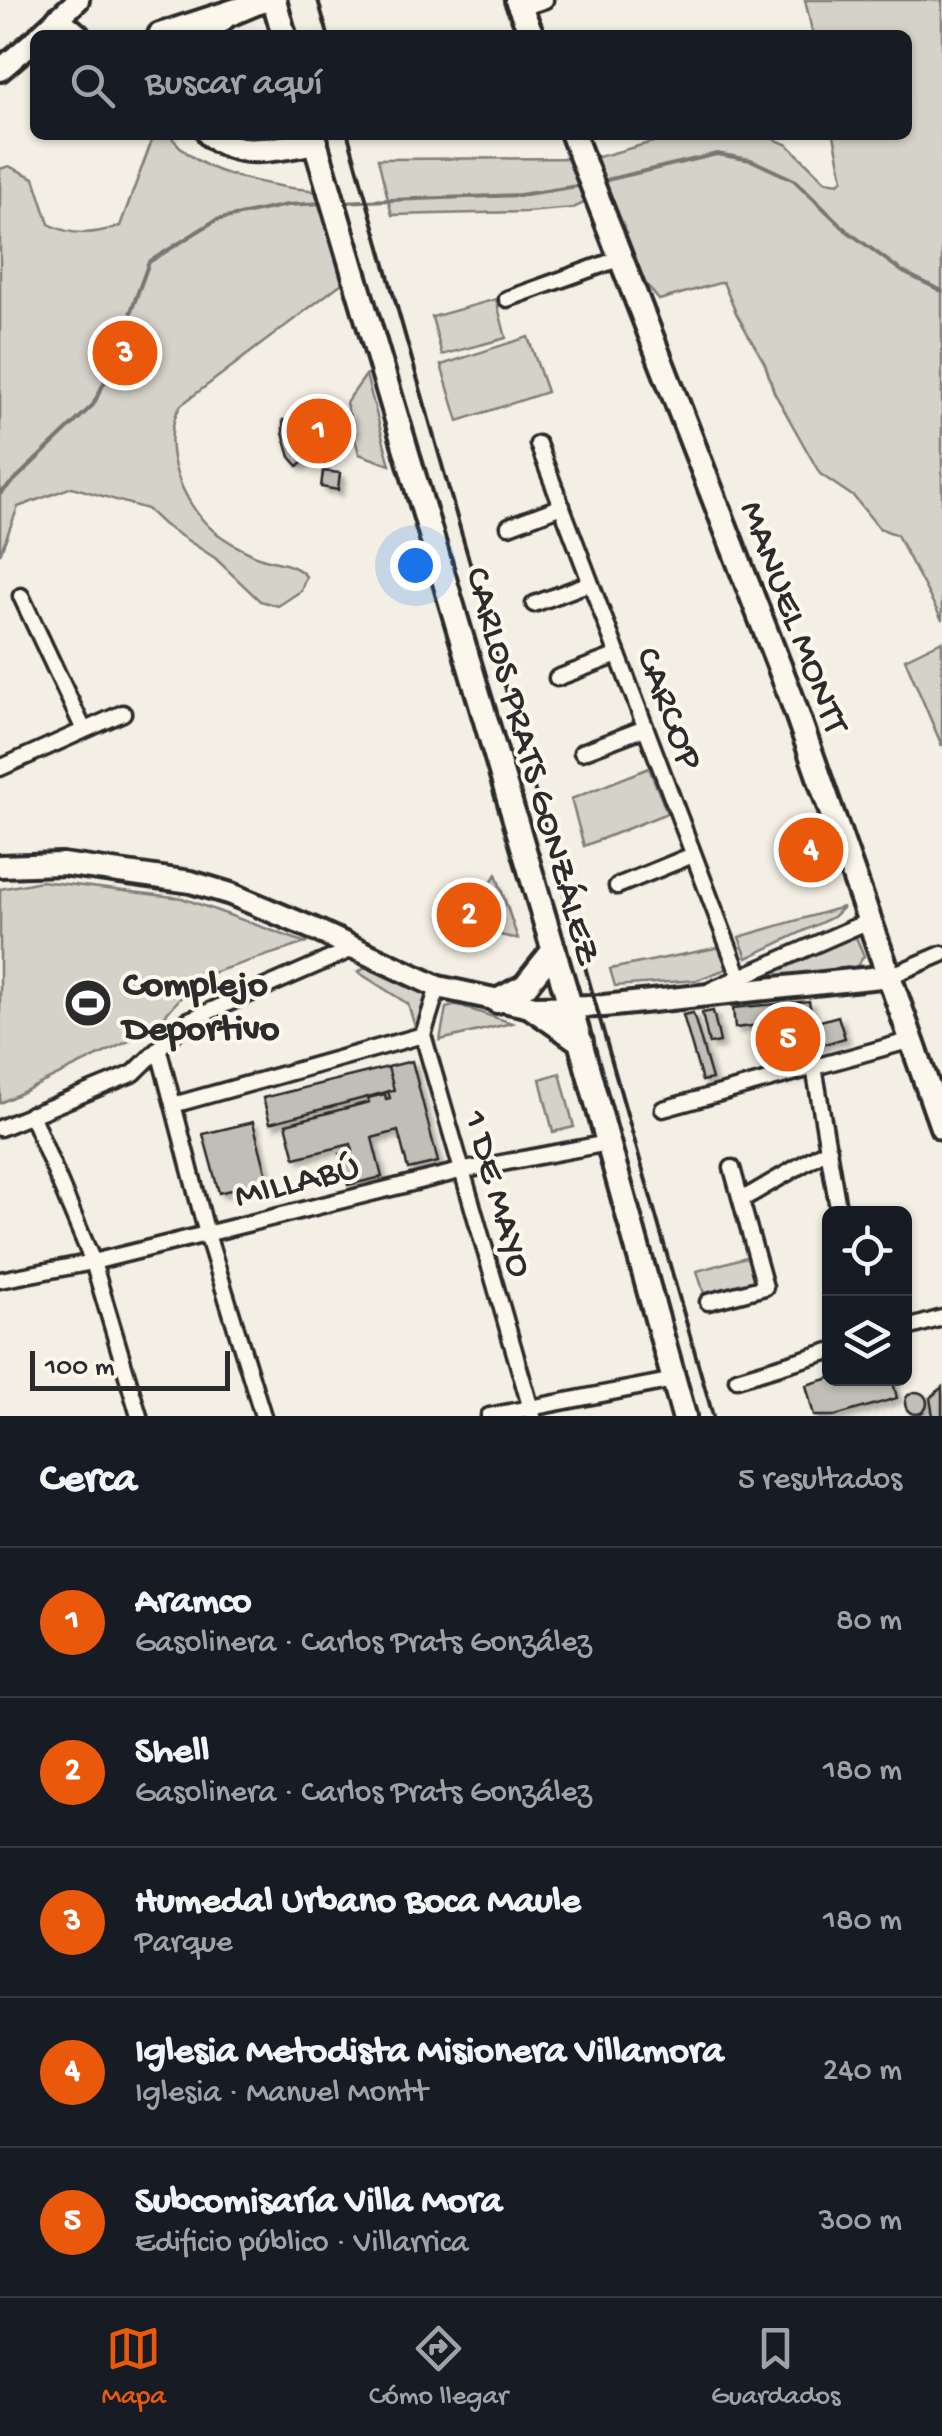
<!DOCTYPE html>
<html lang="es">
<head>
<meta charset="utf-8">
<style>
  body { margin:0; font-family:"Gochi Hand",sans-serif; background:#20242c; color:#f1f3f6 }
  .controls { position:absolute; right:30px; bottom:30px; display:grid; overflow:hidden; border-radius:15px; box-shadow:0 2px 8px #0004 }
  .controls button { width:90px; height:90px; display:grid; place-items:center; padding:0; border:0; border-bottom:2px solid #363941; background:#171b24; color:#f1f3f6; font:50px sans-serif }
  .scale { position:absolute; left:30px; bottom:25px; width:200px; box-sizing:border-box; padding-left:10px; border:5px solid #2b2b2b; border-top:0; font-size:28px; line-height:35px; white-space:nowrap; color:#2b2b2b; -webkit-text-stroke:8px #fbf7ec; paint-order:stroke }
  .you { position:absolute; left:415px; top:565px; width:35px; height:35px; margin:-25px; border:8px solid #fff; border-radius:50%; background:#1a73e8; box-shadow:0 0 0 15px #1a73e833 }
  .badge { display:grid; place-items:center; width:65px; height:65px; border-radius:50%; background:#ea580c; color:#fff; font-size:32px; font-weight:700 }
  .pin { position:absolute; translate:-50% -50%; border:5px solid #fff; box-shadow:0 2px 10px #0006 }
  .list { margin:0; padding:0; list-style:none }
  h2 { display:flex; justify-content:space-between; align-items:center; height:130px; margin:0; padding:0 40px; font-size:42px }
  h2 small { font-size:32px; font-weight:400; color:#9ea1a6 }
  .list li { display:grid; grid-template-columns:65px 1fr auto; gap:30px; align-items:center; box-sizing:border-box; height:150px; padding:0 40px; border-top:2px solid #363941 }
  .list b { display:block; font-size:38px; white-space:nowrap }
  .list p { margin:0; font-size:32px; white-space:nowrap; color:#9ea1a6 }
  .list em { font-size:32px; font-style:normal; color:#9ea1a6 }
  .icon { flex:none; width:55px; height:55px; fill:none; stroke:currentColor; stroke-width:2; stroke-linecap:round; stroke-linejoin:round }
  .map { position:relative; flex:none; width:942px; height:1416px; overflow:hidden }
  .search { position:absolute; background:#171b24; box-shadow:0 2px 8px #0004; left:30px; right:30px; top:30px; height:110px; display:flex; align-items:center; gap:25px; box-sizing:border-box; padding:0 35px; border-radius:15px; color:#9ea1a6; font-size:38px }
  .sheet { height:880px; background:#171b24 }
  nav { display:flex; justify-content:space-around; align-items:center; box-sizing:border-box; height:140px; border-top:2px solid #363941; background:#171b24; font-size:28px; color:#9ea1a6 }
  nav a { display:grid; justify-items:center; gap:5px }
  nav .on { color:#ea580c }
  .map>svg:first-child { display:block }
  .green { fill:#d5d2c9; stroke:#807e7a; stroke-width:2.5 }
  .lines { fill:none; stroke-linecap:round; stroke-linejoin:round }
  .stream { stroke:#787772; stroke-width:4 }
  .building { fill:#c0beb6; stroke:#2b2b2b; stroke-width:2.5; filter:url(#shadow) }
  .street-casing { stroke:#2b2b2b; stroke-width:21 }
  .secondary-casing { stroke:#2b2b2b; stroke-width:28 }
  .primary-casing { stroke:#2b2b2b; stroke-width:30 }
  .street { stroke:#fbf7ec; stroke-width:14 }
  .secondary { stroke:#fbf7ec; stroke-width:20 }
  .primary { stroke:#fbf7ec; stroke-width:22 }
  .rail { stroke:#2b2b2b; stroke-width:4 }
  .labels { text-anchor:middle; stroke-width:8; stroke-linejoin:round; paint-order:stroke }
  .street-label { font-size:38px; fill:#2b2b2b; stroke:#fbf7ec }
  .poi-label { font-size:38px; font-weight:bold; fill:#2b2b2b; stroke:#fbf7ec; text-anchor:start }
</style>
</head>
<body>
<div class="map">
<svg width="942" height="1416" viewBox="0 0 942 1416">
  <defs>
    <filter id="shadow"><feDropShadow dx="5" dy="5" stdDeviation="2.5" flood-color="#0004"/></filter>
  </defs>
  <rect width="100%" height="100%" fill="#f3efe4"/>
  <filter id="ink" filterUnits="userSpaceOnUse"><feTurbulence type="fractalNoise" baseFrequency=".01" numOctaves="2"/><feDisplacementMap in="SourceGraphic" scale="20" xChannelSelector="R" yChannelSelector="G"/><feConvolveMatrix kernelMatrix="1 2 1 2 8 2 1 2 1" color-interpolation-filters="sRGB"/></filter>
  <g filter="url(#ink)">
    <!-- green -->
    <path class="green" d="M805,0H942V620L897,535L879,528L854,497L820,474L774,392L765,364L736,313L723,282L659,300L637,273L602,195L573,208L526,212L392,215L378,159L595,158L678,135H765L788,145L825,181L839,183L843,179L834,135H907V35H813Z
      M154,135H170C197,173 247,180 291,188C302,190 311,188 321,195L342,283L181,405C157,443 182,505 215,532C227,541 243,550 256,556C274,564 292,561 306,576L301,591L278,606L260,601L215,558L164,525L147,509L72,487L18,507L0,554V169L9,166L34,178L49,224C73,237 95,234 120,226Z
      M496,299L506,338L442,355L432,317Z
      M528,337L547,392L458,421L441,365Z
      M366,375L390,465L359,454L346,403Z
      M942,641V746L905,659Z
      M649,768L667,813L584,846L571,799Z
      M496,874L518,939L491,933L482,898Z
      M41,881L182,898L306,943L199,977L152,1030L0,1103V889Z
      M843,907L833,917L747,958L739,937Z
      M856,937L864,956L854,970L749,987L746,979Z
      M721,947L729,968L697,980L615,986L610,969Z
      M371,965L428,994L430,998L420,1030H416L408,1004L358,972Z
      M457,1005L512,1023L440,1040L446,1008Z
      M560,1073L574,1127L553,1132L540,1079Z
      M753,1255L761,1284L706,1300L697,1271Z"/>
    <g class="lines">
      <!-- stream -->
      <path class="stream" d="M598,182L717,154L751,160L794,180L847,231L903,272L942,291
        M339,202L520,195L584,185
        M0,494L93,405L108,375L149,262L216,220L287,205L325,203"/>
    </g>
    <!-- building -->
    <path class="building" d="M349,415L353,431L321,439L317,423Z
      M283,420L296,421L302,451L308,457L298,466L290,457L283,433Z
      M323,471L340,473L338,490L321,487Z
      M809,1001L812,1019L735,1028L733,1008Z
      M713,1011L720,1042L709,1044L702,1013Z
      M693,1013L712,1079L702,1081L683,1015Z
      M838,1016L845,1038L767,1061L760,1038Z
      M412,1061L438,1162L408,1169L398,1131L372,1138L382,1177L348,1185L340,1154L353,1151L351,1144L295,1158L286,1124L369,1102L368,1098L385,1094L386,1099L390,1098L388,1091L394,1090L388,1067Z
      M388,1067L394,1090L270,1123L263,1098Z
      M253,1122L268,1180L219,1193L203,1134Z
      M830,1378H892L897,1398L835,1416H814L806,1385Z
      M942,1387V1416H933L930,1398Z
      M905 1403a11 11 0 1 1 22 0a11 11 0 1 1-22 0Z"/>
    <g class="lines">
      <!-- street casing -->
      <g class="street-casing">
        <path id="street" d="M521,8L545,0
          M507,299L621,258
          M538,444L746,993
          M509,526L562,506
          M21,596L84,730
          M534,604L590,583
          M557,678L618,655
          M582,752L645,728
          M0,768L123,713
          M617,886L693,855
          M890,976L942,954
          M438,987L423,1035L533,1416
          M711,990L871,920
          M159,1051L207,1234L263,1416
          M814,1067L839,1214
          M173,1105L423,1035
          M663,1109L912,1040
          M31,1114L93,1262L139,1416
          M0,1128L134,1073L187,1021L357,947
          M741,1200L829,1149
          M0,1280L93,1262L460,1171L608,1143
          M708,1302L765,1287L732,1168
          M904,1329L942,1318
          M737,1379L830,1351
          M489,1416L674,1380"/>
      </g>
      <!-- secondary casing -->
      <g class="secondary-casing">
        <path id="secondary" d="M40,35L78,0
          M0,70L35,40
          M0,866L62,864L191,882L231,894L314,929L438,987L531,1007L604,1006L890,976"/>
      </g>
      <!-- primary casing -->
      <g class="primary-casing">
        <path id="primary" d="M274,0L284,35
          M517,0L532,35
          M58,19L77,35
          M160,35L237,10
          M204,35L227,15L263,0
          M210,135C241,160 280,148 316,142
          M313,135L571,1009L684,1416
          M573,135L790,694L942,1127
          M497,1001L525,986L554,950
          M531,1007L581,1042"/>
      </g>
      <!-- street -->
      <use href="#street" class="street"/>
      <!-- secondary -->
      <use href="#secondary" class="secondary"/>
      <!-- primary -->
      <use href="#primary" class="primary"/>
      <!-- rail -->
      <path class="rail" d="M318,0L328,35
        M348,135L713,1416"/>
    </g>
  </g>
  <!-- icons -->
  <defs>
    <g id="stadium-disc" transform="scale(2.5)"><circle r="9.5" fill="#2b2b2b" stroke="#fbf7ec"/><path d="M0-5a6.5 5 0 1 0 0 10a6.5 5 0 1 0 0-10ZM-3.5-1.8h7v3.6h-7Z" fill="#fff"/></g>
  </defs>
  <g fill-rule="evenodd">
    <use href="#stadium-disc" x="88" y="1003"/>
  </g>
  <g class="labels">
    <!-- street labels -->
    <g class="street-label">
      <text transform="translate(797 616) rotate(69)" y="13">MANUEL MONTT</text>
      <text transform="translate(672 707) rotate(69)" y="13">CARCOP</text>
      <text transform="translate(536 765) rotate(74)" y="13">CARLOS PRATS GONZÁLEZ</text>
      <text transform="translate(296 1178) rotate(-14)" y="13">MILLABÚ</text>
      <text transform="translate(501 1193) rotate(74)" y="13">1 DE MAYO</text>
    </g>
    <!-- poi labels -->
    <g class="poi-label">
      <text x="123" y="994">Complejo<tspan x="123" dy="44">Deportivo</tspan></text>
    </g>
  </g>
</svg>
<div class="controls">
<button><svg class="icon" aria-label="locate" viewBox="0 0 24 24"><circle cx="12" cy="12" r="6"/><path d="M12 2v4M12 18v4M2 12h4M18 12h4"/></svg></button>
<button><svg class="icon" aria-label="layers" viewBox="0 0 24 24"><path d="M12 4l9 5-9 5-9-5zM3 14l9 5 9-5"/></svg></button>
</div>
<div class="scale">100 m</div>
<div class="you"></div>
<div class="pin badge" style="left:319px;top:431px">1</div>
<div class="pin badge" style="left:469px;top:915px">2</div>
<div class="pin badge" style="left:125px;top:353px">3</div>
<div class="pin badge" style="left:811px;top:850px">4</div>
<div class="pin badge" style="left:788px;top:1039px">5</div>
<div class="search"><svg class="icon" aria-label="search" viewBox="0 0 24 24"><circle cx="10" cy="10" r="6"/><path d="M15 15l6 6"/></svg>Buscar aquí</div>
</div>
<section class="sheet">
<h2>Cerca<small>5 resultados</small></h2>
<ul class="list">
<li><span class="badge">1</span><div><b>Aramco</b><p>Gasolinera · Carlos Prats González</p></div><em>80 m</em></li>
<li><span class="badge">2</span><div><b>Shell</b><p>Gasolinera · Carlos Prats González</p></div><em>180 m</em></li>
<li><span class="badge">3</span><div><b>Humedal Urbano Boca Maule</b><p>Parque</p></div><em>180 m</em></li>
<li><span class="badge">4</span><div><b>Iglesia Metodista Misionera Villamora</b><p>Iglesia · Manuel Montt</p></div><em>240 m</em></li>
<li><span class="badge">5</span><div><b>Subcomisaría Villa Mora</b><p>Edificio público · Villarrica</p></div><em>300 m</em></li>
</ul>
</section>
<nav>
<a class="on"><svg class="icon" aria-label="map" viewBox="0 0 24 24"><path d="M3 6l6-2 6 2 6-2v14l-6 2-6-2-6 2zM9 4v14M15 6v14"/></svg>Mapa</a>
<a><svg class="icon" aria-label="directions" viewBox="0 0 24 24"><path d="M12 3l9 9-9 9-9-9zM9 14v-3h6M13 9l2 2-2 2"/></svg>Cómo llegar</a>
<a><svg class="icon" aria-label="saved" viewBox="0 0 24 24"><path d="M7 4h10v16l-5-4-5 4z"/></svg>Guardados</a>
</nav>
</body>
</html>
